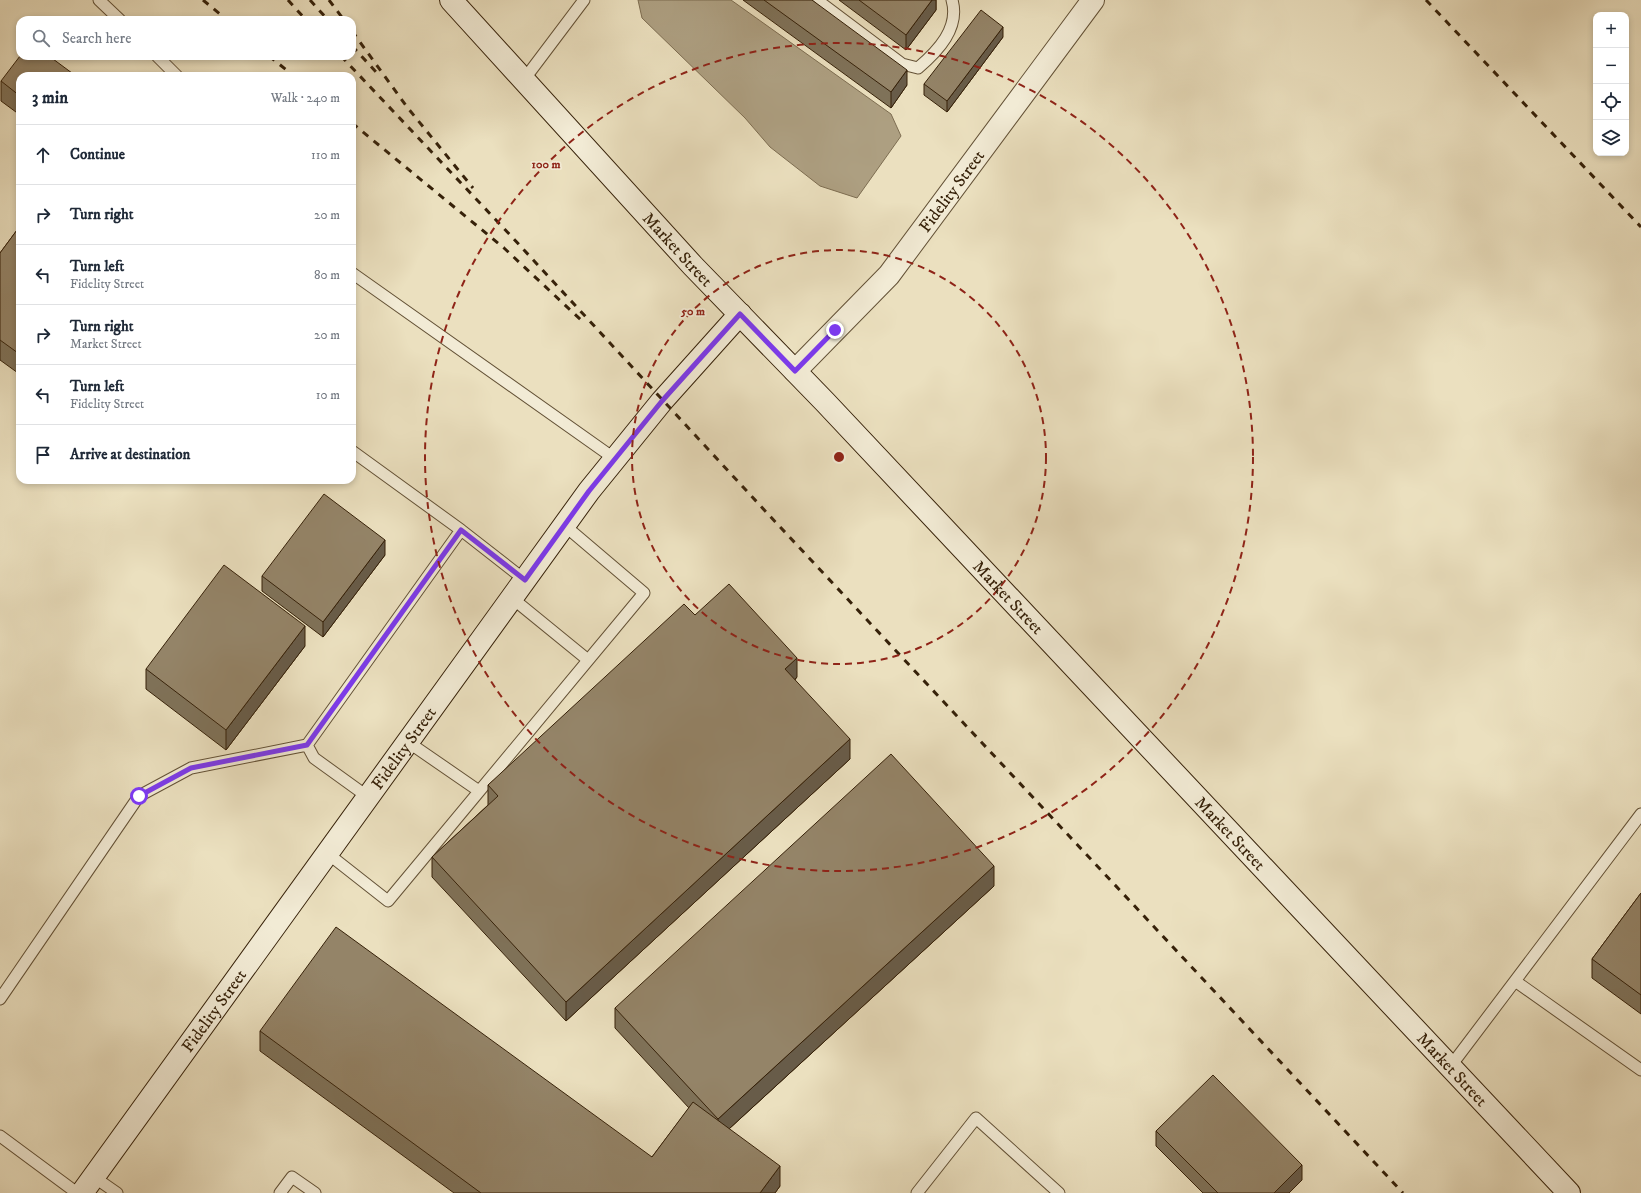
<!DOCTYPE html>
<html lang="en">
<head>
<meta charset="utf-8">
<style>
  body { margin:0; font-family:"IM FELL DW Pica",serif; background:#f2f2f3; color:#1f2937 }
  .controls { position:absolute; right:12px; top:12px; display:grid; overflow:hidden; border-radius:8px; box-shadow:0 2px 6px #0003 }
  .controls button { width:36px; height:36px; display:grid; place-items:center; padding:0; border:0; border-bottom:1px solid #e0e1e3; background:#fff; color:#1f2937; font:20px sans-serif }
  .stop { position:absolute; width:12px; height:12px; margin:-9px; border:3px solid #7c3aed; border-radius:50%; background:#fff }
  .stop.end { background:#7c3aed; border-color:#fff; box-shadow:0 1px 4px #0008 }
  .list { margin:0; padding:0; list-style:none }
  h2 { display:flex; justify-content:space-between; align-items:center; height:52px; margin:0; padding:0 16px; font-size:17px }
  h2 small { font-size:13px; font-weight:400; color:#747a83 }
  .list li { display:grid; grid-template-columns:26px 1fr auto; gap:12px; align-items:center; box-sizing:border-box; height:60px; padding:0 16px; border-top:1px solid #e0e1e3 }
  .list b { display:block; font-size:15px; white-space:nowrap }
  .list p { margin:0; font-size:13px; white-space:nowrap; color:#747a83 }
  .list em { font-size:13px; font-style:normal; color:#747a83 }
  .icon { flex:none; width:22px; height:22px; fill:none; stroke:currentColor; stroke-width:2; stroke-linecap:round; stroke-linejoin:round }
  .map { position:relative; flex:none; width:1641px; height:1193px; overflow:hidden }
  .search { position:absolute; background:#fff; box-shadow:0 2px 6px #0003; left:16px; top:16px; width:340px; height:44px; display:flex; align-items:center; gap:10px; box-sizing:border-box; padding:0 14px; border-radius:12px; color:#747a83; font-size:15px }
  .panel { position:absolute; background:#fff; box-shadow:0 2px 6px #0003; left:16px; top:72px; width:340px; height:412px; border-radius:12px }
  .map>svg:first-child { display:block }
  .water { fill:#ad9f81; stroke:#7d6d51 }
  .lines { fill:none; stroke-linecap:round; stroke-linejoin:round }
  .lane-casing { stroke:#635136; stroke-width:13 }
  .street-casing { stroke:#635136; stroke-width:24 }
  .secondary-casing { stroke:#362109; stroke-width:24 }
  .lane { stroke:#f2ebd5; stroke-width:11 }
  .street { stroke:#f2ebd5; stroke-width:22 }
  .secondary { stroke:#f2ebd5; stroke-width:22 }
  .rail { stroke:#362109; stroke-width:3; stroke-dasharray:7 7; stroke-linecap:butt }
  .wall { fill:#7f7259; stroke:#362109 }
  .shaded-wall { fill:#685c49; stroke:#362109 }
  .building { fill:#948468; stroke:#362109 }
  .route { stroke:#7c3aed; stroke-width:5 }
  .ring { fill:none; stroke:#8f2418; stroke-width:2; stroke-dasharray:7 5 }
  .labels { text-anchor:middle; stroke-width:3.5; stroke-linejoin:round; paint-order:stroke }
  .street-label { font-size:17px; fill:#362109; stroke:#f2ebd5 }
  .centre { fill:#8f2418; stroke:#f2ebd5; stroke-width:2 }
  .ring-label { font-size:12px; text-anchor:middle; font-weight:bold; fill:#8f2418; stroke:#f2ebd5; stroke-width:3.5; stroke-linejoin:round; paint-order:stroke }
</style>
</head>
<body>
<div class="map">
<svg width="1641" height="1193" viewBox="0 0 1641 1193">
  <rect width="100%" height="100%" fill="#ebe0bf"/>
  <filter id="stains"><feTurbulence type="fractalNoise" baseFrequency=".005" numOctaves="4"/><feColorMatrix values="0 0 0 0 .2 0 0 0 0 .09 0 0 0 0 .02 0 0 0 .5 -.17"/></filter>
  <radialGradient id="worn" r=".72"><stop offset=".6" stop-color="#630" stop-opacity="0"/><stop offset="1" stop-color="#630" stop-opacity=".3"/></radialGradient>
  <!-- water -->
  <path class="water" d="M638,0H731L891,114L901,136L857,198L820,186L770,147L745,118L642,18Z"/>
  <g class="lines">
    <!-- lane casing -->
    <g class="lane-casing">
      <path id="lane" d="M99,0L120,20
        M817,0L902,64L918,68C938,51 960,28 952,0
        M157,56L177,76
        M523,81L584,0
        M352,273L615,459
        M352,451L461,530L525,580
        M512,598L588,660
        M408,742L479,791
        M368,797L314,758L307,745L461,530
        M327,853L388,901L644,593L564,525
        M1515,981L1641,1070
        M0,999L139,796L191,768L307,745
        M1450,1067L1641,814
        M0,1136L77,1193
        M94,1177L117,1193
        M280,1193L292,1177L315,1193
        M917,1193L976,1118L1059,1193"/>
    </g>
    <!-- street casing -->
    <g class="street-casing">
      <g id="street">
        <path id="s1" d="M795,371L889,275L1093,0"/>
      </g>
    </g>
    <!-- secondary casing -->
    <g class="secondary-casing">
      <g id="secondary">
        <path id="s2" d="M451,0L693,266L825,402L1569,1193"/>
        <path id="s3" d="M82,1193L589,491L662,401L740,314"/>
      </g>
    </g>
    <!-- lane -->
    <use href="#lane" class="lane"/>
    <!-- street -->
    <use href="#street" class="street"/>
    <!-- secondary -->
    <use href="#secondary" class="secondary"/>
    <!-- rail -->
    <path class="rail" d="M203,0L227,20
      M288,0L306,20
      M310,0L328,20
      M329,0L344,20
      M1426,0L1641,227
      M352,31L407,107L473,188
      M352,46L378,74
      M269,56L294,76
      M341,56L512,237L768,514L1403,1193
      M352,123L504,248L581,320"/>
  </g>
  <!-- wall -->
  <path class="wall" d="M743,0H812L907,85L891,108Z
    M839,0H936V10L906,50Z
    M1003,37L947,112L924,95V84Z
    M20,76V115L1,101V81Z
    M20,226L18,373L0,360V253Z
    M385,555L323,637L262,591V576Z
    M695,615L797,677L795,680L850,759L566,1021L432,877V857L488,805V785Z
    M305,646L226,750L146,689V669Z
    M994,886L729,1129L780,1186L775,1193H454L260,1051V1031L652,1157L689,1108L615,1028V1008Z
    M1641,893V1014L1592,978V959Z
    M1156,1131L1302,1180L1289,1193H1203L1156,1146Z"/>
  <!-- shaded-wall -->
  <path class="shaded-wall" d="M932,0H936V10L906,50V35Z
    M1003,27V37L947,112V101Z
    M907,70V85L891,108V92Z
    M20,350V370L18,373V353Z
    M385,540V555L323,637V622Z
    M305,626V646L226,750V730Z
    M797,658V677L785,689V669Z
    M850,739V759L566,1021V1002Z
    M994,866V886L718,1139V1119Z
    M1302,1165V1180L1289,1193H1274Z
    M780,1166V1186L775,1193H760Z"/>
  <!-- building -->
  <path class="building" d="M764,0H812L907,70L891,92Z
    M859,0H932L906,35Z
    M981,10L1003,27L947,101L924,84Z
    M20,56H49L76,76H20V96L1,81Z
    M20,226V350L18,353L0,340V253Z
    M324,494L385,540L323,622L262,576Z
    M224,565L305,626L226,730L146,669Z
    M729,584L797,658L785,669L850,739L566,1002L432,857L498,796L488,785L684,604L695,615Z
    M891,754L994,866L718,1119L615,1008Z
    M1641,893V995L1592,959Z
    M336,927L652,1157L693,1102L780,1166L760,1193H481L260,1031Z
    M1213,1075L1302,1165L1274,1193H1218L1156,1131Z"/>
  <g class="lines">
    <!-- route -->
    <path class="route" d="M139,796L191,768L307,745L461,530L525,580L589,491L662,401L740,314L795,371L835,330"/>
  </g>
  <!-- distance rings -->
  <g class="ring">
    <circle cx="839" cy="457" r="207"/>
    <circle cx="839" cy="457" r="414"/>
  </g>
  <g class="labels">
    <!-- street labels -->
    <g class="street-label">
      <text dy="6" stroke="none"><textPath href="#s1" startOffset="239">Fidelity Street</textPath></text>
      <text dy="6" stroke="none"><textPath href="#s2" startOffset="337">Market Street</textPath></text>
      <text dy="6" stroke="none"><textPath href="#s2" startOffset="817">Market Street</textPath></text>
      <text dy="6" stroke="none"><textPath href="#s3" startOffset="549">Fidelity Street</textPath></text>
      <text dy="6" stroke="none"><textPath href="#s2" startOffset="1141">Market Street</textPath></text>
      <text dy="6" stroke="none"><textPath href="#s3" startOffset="225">Fidelity Street</textPath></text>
      <text dy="6" stroke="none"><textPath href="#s2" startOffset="1465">Market Street</textPath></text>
    </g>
  </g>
  <circle cx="839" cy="457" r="6" class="centre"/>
  <g class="ring-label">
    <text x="546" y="168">100 m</text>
    <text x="693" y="315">50 m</text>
  </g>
  <rect width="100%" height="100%" filter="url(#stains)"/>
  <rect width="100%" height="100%" fill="url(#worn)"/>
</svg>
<div class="controls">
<button>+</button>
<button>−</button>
<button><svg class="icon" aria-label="locate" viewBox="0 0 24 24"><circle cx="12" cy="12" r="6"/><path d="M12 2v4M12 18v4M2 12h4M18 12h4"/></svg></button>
<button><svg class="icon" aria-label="layers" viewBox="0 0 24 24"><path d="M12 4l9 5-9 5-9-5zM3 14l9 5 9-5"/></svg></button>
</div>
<div class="stop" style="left:139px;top:796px"></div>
<div class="stop end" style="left:835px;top:330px"></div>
<div class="search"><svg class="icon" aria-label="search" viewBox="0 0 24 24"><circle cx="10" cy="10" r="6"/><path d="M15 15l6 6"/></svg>Search here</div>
<section class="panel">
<h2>3 min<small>Walk · 240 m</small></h2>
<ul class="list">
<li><svg class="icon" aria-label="ahead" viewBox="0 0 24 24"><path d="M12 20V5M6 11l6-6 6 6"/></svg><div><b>Continue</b></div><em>110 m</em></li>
<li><svg class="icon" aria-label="right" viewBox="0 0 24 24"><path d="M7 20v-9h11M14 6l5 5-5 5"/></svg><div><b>Turn right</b></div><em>20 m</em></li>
<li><svg class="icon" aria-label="left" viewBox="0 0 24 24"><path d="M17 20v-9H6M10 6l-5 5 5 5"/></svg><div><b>Turn left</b><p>Fidelity Street</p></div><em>80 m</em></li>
<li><svg class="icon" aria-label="right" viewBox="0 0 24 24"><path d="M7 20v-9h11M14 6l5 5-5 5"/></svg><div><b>Turn right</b><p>Market Street</p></div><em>20 m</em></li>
<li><svg class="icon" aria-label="left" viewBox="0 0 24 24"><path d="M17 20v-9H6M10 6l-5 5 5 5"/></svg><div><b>Turn left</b><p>Fidelity Street</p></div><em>10 m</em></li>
<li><svg class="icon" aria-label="arrive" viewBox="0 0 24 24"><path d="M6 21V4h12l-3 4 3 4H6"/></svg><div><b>Arrive at destination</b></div></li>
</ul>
</section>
</div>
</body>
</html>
